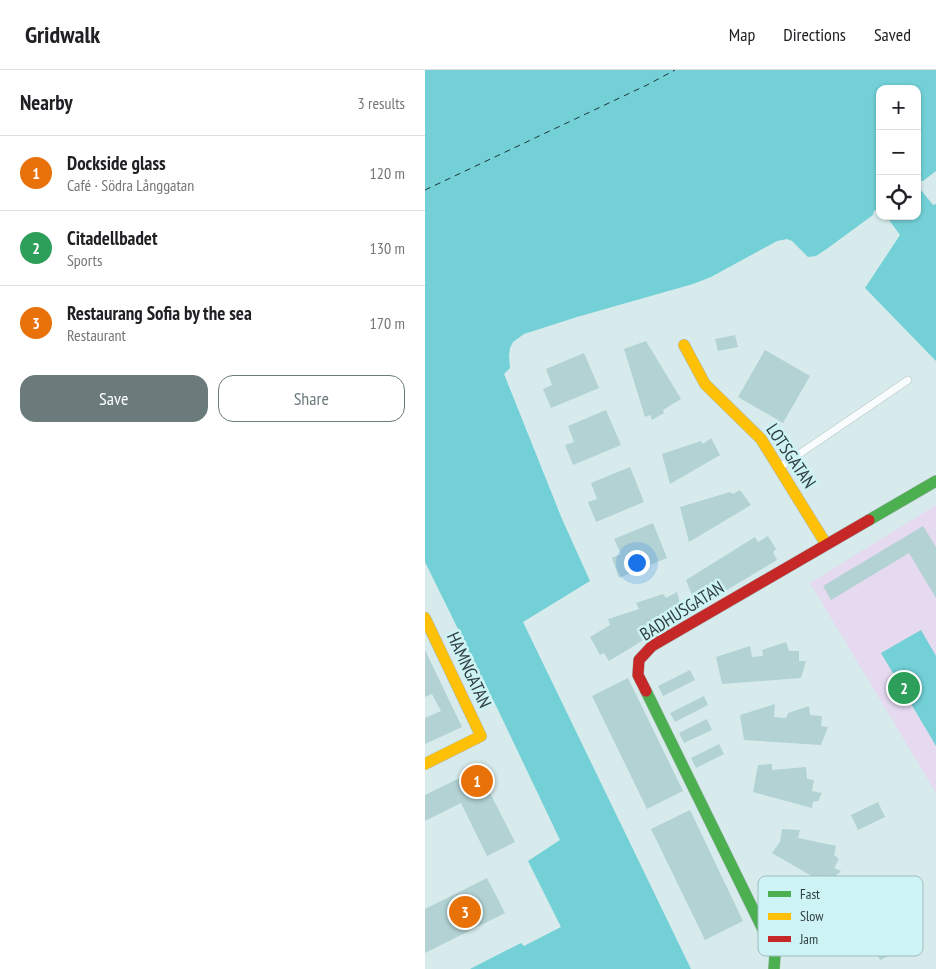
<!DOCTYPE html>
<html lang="en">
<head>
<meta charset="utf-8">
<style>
  body { margin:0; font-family:"PT Sans Narrow",sans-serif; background:#f2f2f2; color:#202124 }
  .controls { position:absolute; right:15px; top:15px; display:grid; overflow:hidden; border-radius:10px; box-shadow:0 1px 4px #0004 }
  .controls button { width:45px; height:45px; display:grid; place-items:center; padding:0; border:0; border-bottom:1px solid #e0e0e0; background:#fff; color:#202124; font:25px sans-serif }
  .you { position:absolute; left:211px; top:492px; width:18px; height:18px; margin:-12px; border:4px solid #fff; border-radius:50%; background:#1a73e8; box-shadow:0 0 0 8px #1a73e833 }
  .badge { display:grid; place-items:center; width:32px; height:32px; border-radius:50%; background:#6b7b7c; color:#fff; font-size:16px; font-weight:700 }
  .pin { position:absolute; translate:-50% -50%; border:2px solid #fff; box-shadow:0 1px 5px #0006 }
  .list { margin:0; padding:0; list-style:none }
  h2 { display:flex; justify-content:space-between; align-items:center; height:65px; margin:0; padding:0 20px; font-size:21px }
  h2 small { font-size:16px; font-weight:400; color:#757577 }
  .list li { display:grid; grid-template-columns:32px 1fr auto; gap:15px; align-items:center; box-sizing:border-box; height:75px; padding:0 20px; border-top:1px solid #e0e0e0 }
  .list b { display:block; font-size:19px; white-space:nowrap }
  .list p { margin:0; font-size:16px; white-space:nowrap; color:#757577 }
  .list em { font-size:16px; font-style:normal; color:#757577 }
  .actions { display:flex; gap:10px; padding:15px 20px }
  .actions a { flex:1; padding:11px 0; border:1px solid #6b7b7c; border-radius:15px; text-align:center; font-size:18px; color:#6b7b7c }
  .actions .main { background:#6b7b7c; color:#fff }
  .icon { flex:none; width:28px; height:28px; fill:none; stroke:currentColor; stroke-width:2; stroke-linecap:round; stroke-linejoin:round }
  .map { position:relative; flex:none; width:511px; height:899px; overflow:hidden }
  header { display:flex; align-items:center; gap:30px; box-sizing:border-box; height:70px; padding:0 25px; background:#fff; border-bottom:1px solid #e0e0e0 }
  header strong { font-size:24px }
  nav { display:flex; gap:28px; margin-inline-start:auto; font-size:18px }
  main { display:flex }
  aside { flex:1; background:#fff }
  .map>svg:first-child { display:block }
  .green { fill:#e5daf0 }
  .water { fill:#72d0d6 }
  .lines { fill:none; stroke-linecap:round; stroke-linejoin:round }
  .ferry { stroke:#203638; stroke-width:1; stroke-dasharray:6 5; stroke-linecap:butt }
  .building { fill:#b2d2d4 }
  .lane-casing { stroke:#a7b6b7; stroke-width:8 }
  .fast-casing { stroke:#a7b6b7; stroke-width:12 }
  .slow-casing { stroke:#a7b6b7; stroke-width:12 }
  .jam-casing { stroke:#a7b6b7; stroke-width:12 }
  .lane { stroke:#f9fcfc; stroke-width:7 }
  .fast { stroke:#4caf50; stroke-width:11 }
  .slow { stroke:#ffc107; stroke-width:11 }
  .jam { stroke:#c62828; stroke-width:11 }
  .labels { text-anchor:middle; stroke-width:5; stroke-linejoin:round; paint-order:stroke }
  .street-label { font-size:18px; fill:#313f40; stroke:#cef3f5 }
  .key { fill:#cef3f5; stroke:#9fbdbf; stroke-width:1 }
  .key-label { font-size:14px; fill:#313f40 }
</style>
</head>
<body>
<header>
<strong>Gridwalk</strong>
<nav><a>Map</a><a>Directions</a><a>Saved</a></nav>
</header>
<main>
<aside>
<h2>Nearby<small>3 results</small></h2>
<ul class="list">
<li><span class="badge" style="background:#e8710a">1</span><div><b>Dockside glass</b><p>Café · Södra Långgatan</p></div><em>120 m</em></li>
<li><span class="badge" style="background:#2e9e5b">2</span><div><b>Citadellbadet</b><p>Sports</p></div><em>130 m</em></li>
<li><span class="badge" style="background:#e8710a">3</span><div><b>Restaurang Sofia by the sea</b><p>Restaurant</p></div><em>170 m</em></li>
</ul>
<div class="actions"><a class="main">Save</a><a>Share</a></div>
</aside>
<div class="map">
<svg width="511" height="899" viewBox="0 0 511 899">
  <rect width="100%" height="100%" fill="#d7ebec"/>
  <!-- green -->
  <path class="green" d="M511,435V723L385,513Z"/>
  <!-- water -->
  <path class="water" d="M0,0H511V101L498,111L492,110V19H455V138H454L449,141L448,145L403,178L391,186L383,187L367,171L362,169L352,171L286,207L268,214L152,247L99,264L88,272L85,278L84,286L85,298L79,304L137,449L165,511L98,552L266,899H45L96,873L99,876L136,857L103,791L135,770L75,644L0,492Z
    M492,115L508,135L511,134V291L440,218L475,165L461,146H492Z
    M496,560L511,586V676L456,583Z"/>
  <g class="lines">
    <!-- ferry -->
    <path class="ferry" d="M0,120L222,15L250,0"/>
  </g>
  <!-- building -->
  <path class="building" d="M310,265L313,277L293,281L290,269Z
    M221,271L256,329L238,340L239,343L227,350L225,345L220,347L199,279Z
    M340,280L385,306L358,353L313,327Z
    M159,283L174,318L126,338L118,319L127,315L121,299Z
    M181,340L196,375L148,395L140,375L149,372L143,356Z
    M286,368L295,385L245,414L237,384L276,371L278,374Z
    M205,397L219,432L171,452L163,432L172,429L166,413Z
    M315,420L326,435L264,472L255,437L305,422L308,424Z
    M228,453L242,488L194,508L187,488L196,484L189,469Z
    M498,456L511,477V528L484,483L406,530L398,516Z
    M343,466L351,479L348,482L352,490L272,538L261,510L330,467L333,472Z
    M252,522L258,546L184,591L179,583L175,585L165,567L185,555L183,549L214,539L211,533L238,524L241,528Z
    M361,572L364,581H374V591H381L376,608L297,614L291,587L325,576L327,587L338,586L337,580Z
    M0,580L37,657L0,674V648L16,641L7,624L0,627Z
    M265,600L270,610L238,626L233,616Z
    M203,608L258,721L222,739L167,626Z
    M279,626L283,635L250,652L245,643Z
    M350,634L349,647L361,648L363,643L384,636L385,645L397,646L396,656L403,657L396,675L319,670L315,645Z
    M282,649L287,660L259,673L254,663Z
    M294,674L299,684L271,698L266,688Z
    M347,694V700L381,697L382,709L389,710L387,721L397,723L393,731L388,732L387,738L328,722L333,695Z
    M53,699L90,772L62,786L36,733L0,751V725Z
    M453,732L460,747L433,760L426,745Z
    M265,740L318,851L280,870L226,759Z
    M357,759L375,760L373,768L411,776L409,785L414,789L409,798L416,801L408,808L402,805L397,812L347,783L355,772Z
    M62,808L80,843L0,883V839Z
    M450,841L470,883L455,890L435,848Z"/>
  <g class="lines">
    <!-- lane casing -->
    <g class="lane-casing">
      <path id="lane" d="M355,397L483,310"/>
    </g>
    <!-- fast casing -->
    <g class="fast-casing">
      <path id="fast" d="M444,450L511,411
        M221,621L350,884L349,899"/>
    </g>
    <!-- slow casing -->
    <g class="slow-casing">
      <path id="slow" d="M259,275L280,314L336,369L401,474
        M0,548L56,666L0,694"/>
    </g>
    <!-- jam casing -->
    <g class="jam-casing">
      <path id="jam" d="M221,621L213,605L214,590L227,576L444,450"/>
    </g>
    <!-- lane -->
    <use href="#lane" class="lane"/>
    <!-- fast -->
    <use href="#fast" class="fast"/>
    <!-- slow -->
    <use href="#slow" class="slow"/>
    <!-- jam -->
    <use href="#jam" class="jam"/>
  </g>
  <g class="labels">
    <!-- street labels -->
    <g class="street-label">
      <text transform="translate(366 386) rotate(56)" y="6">LOTSGATAN</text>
      <text transform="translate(257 541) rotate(-32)" y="6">BADHUSGATAN</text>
      <text transform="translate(44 600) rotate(65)" y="6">HAMNGATAN</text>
    </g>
  </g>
  <!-- legend -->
  <rect x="333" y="806" width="165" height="80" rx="8" class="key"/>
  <rect x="343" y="821" width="23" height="6" fill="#4caf50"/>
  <rect x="343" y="843" width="23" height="7" fill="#ffc107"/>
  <rect x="343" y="866" width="23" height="6" fill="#c62828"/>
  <g class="key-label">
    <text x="375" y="829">Fast</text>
    <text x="375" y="851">Slow</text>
    <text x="375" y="874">Jam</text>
  </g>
</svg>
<div class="controls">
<button>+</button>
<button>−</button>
<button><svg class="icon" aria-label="locate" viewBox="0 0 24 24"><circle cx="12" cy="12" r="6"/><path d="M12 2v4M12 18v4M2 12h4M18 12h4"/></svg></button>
</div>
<div class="you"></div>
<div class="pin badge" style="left:52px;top:711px;background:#e8710a">1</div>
<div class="pin badge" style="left:479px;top:618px;background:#2e9e5b">2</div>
<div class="pin badge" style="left:40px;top:842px;background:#e8710a">3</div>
</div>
</main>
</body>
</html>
